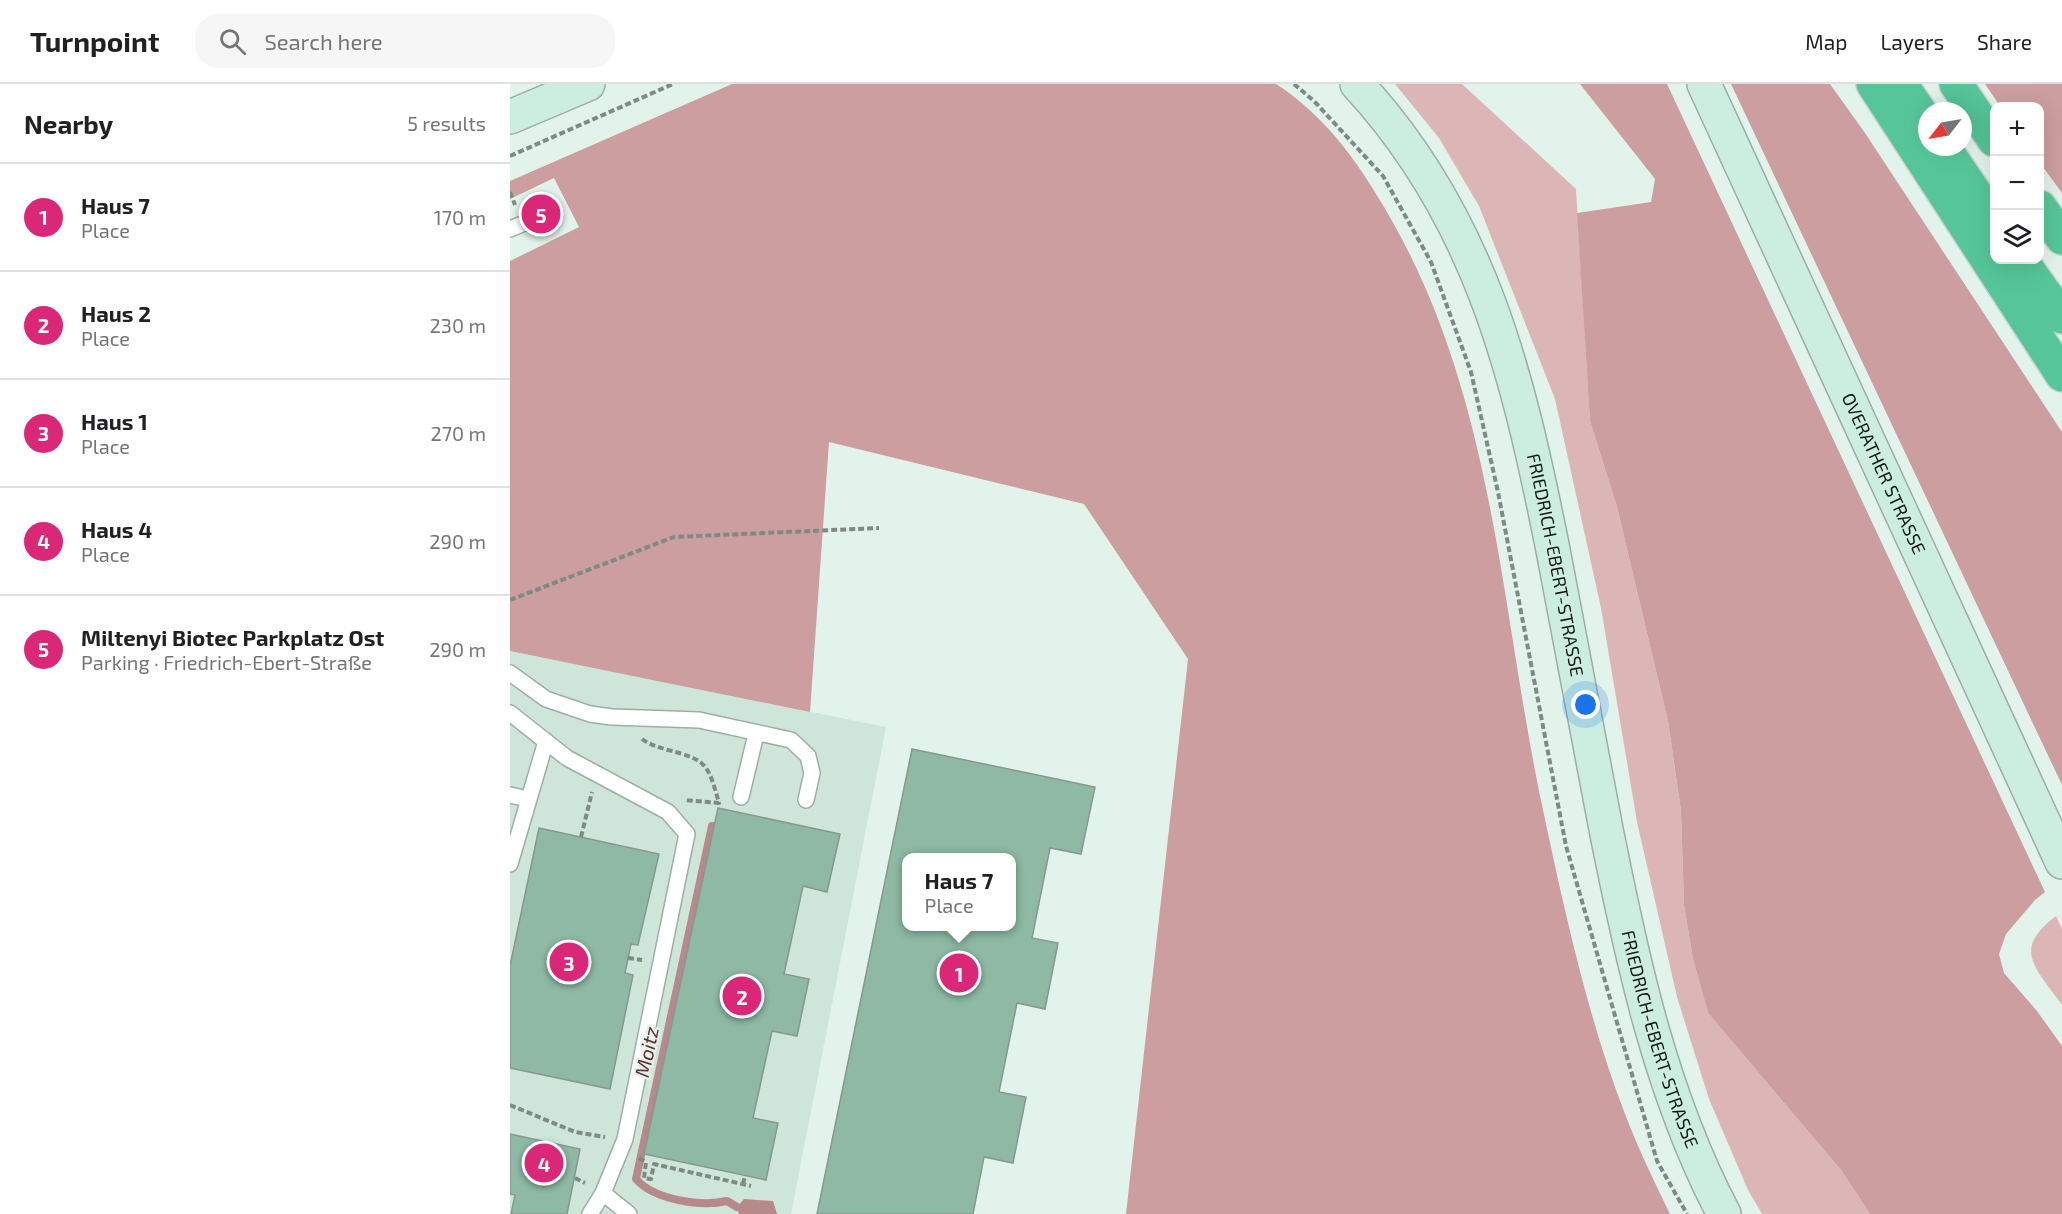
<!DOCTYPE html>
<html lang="en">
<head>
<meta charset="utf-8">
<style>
  body { margin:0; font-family:"Exo 2",sans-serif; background:#f6f6f6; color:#202124 }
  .controls { position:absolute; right:18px; top:18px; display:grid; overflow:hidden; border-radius:12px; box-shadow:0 6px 24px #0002 }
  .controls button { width:54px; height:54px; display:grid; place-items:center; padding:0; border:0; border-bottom:2px solid #e0e0e0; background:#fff; color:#202124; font:30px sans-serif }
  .compass { position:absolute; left:1408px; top:18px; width:54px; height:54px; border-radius:50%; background:#fff; box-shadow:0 6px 24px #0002; rotate:239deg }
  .you { position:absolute; left:1076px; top:621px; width:21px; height:21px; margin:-15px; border:4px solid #fff; border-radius:50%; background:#1a73e8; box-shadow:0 0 0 9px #1a73e833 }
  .badge { display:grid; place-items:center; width:39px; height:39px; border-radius:50%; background:#db2777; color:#fff; font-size:20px; font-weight:700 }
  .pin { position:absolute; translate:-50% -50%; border:3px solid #fff; box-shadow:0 2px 6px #0006 }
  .popup { position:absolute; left:392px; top:769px; width:114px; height:78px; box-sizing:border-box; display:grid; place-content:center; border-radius:12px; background:#fff; filter:drop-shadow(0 2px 4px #0005); font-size:20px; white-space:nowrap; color:#757577 }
  .popup b { font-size:22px; color:#202124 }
  .popup::after { content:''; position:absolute; left:50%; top:100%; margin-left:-12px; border:12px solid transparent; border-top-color:#fff }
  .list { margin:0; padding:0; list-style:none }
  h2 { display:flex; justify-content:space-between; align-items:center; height:78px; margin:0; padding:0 24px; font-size:26px }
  h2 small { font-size:20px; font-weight:400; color:#757577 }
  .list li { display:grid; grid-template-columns:39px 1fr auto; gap:18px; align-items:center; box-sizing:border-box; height:108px; padding:0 24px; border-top:2px solid #e0e0e0 }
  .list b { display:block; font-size:22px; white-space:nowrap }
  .list p { margin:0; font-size:20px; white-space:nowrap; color:#757577 }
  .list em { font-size:20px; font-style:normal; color:#757577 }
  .icon { flex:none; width:33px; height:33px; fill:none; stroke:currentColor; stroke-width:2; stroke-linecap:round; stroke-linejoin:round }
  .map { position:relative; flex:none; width:1552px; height:1130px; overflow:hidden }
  header { display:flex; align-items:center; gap:36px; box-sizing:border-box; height:84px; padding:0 30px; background:#fff; border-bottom:2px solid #e0e0e0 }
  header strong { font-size:28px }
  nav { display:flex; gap:33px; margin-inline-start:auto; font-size:21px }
  .search { width:420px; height:54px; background:#f6f6f6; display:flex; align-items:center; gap:15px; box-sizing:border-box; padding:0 21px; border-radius:24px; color:#757577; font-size:22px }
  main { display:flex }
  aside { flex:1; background:#fff }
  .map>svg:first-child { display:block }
  .built { fill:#cee6da }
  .green { fill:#dcb6b7 }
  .forest { fill:#cc9ea0 }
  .water { fill:#b6898b }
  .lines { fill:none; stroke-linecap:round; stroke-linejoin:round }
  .stream { stroke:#b6898b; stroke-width:8 }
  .building { fill:#8db9a5; stroke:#899790; stroke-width:1.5; fill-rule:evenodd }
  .lane-casing { stroke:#9eada6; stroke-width:18 }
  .secondary-casing { stroke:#9eada6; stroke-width:36 }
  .highway-casing { stroke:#cfd1d0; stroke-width:36 }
  .path { stroke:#7e8a84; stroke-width:4; stroke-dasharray:6 3; stroke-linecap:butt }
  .lane { stroke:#fff; stroke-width:15 }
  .secondary { stroke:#cceee1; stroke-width:33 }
  .highway { stroke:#56c69a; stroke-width:33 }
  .labels { text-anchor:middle; stroke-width:4.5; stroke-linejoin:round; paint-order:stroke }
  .street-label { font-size:18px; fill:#111714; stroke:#e2f3eb }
  .water-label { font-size:20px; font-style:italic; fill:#672c33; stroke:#e2f3eb }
</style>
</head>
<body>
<header>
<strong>Turnpoint</strong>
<div class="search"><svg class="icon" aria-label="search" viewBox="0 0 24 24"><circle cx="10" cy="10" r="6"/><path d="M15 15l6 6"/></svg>Search here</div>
<nav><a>Map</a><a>Layers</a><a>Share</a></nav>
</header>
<main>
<aside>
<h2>Nearby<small>5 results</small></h2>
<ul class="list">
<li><span class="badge">1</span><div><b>Haus 7</b><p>Place</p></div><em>170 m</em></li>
<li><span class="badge">2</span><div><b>Haus 2</b><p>Place</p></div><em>230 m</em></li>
<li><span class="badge">3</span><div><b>Haus 1</b><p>Place</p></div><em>270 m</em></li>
<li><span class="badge">4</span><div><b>Haus 4</b><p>Place</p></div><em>290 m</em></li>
<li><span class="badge">5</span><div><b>Miltenyi Biotec Parkplatz Ost</b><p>Parking · Friedrich-Ebert-Straße</p></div><em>290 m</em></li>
</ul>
</aside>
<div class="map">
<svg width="1552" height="1130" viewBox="0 0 1552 1130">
  <rect width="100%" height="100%" fill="#e2f3eb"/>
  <!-- built -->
  <path class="built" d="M0,567L376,643L281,1130H0Z"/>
  <!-- green -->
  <path class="green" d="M885,0H952L1066,105L1080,337L1107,423L1158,637L1171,727L1174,821L1183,875L1198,929L1331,1086L1360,1130H1252L1238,1106L1199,1015L1167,913L1127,738L1091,524L1045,315L969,122L929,54Z
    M1546,832L1552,845V921C1526,884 1501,866 1546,832Z"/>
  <!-- forest -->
  <path class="forest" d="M222,0H766C813,30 846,75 874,123C988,314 989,529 1036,740C1056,834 1080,940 1115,1030C1128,1064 1144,1097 1160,1130H616L678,575L574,420L319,358L300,628L0,567V177L69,143L44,94L0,115V97Z
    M1070,0H1157L1535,808L1525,816L1496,850L1489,870L1494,889L1527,927L1552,962V1130H1360L1331,1086L1198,929L1183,875L1174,821L1171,727L1158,637L1107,423L1080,337L1067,129L1141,118L1145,95Z
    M1221,0H1320L1355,49L1552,348V701Z
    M1475,0H1552V109L1530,79V22H1490Z"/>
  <!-- water -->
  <path class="water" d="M234,1115L263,1117L267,1130H229L227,1123Z"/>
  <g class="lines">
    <!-- stream -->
    <path class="stream" d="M202,742L126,1095C144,1116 192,1123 217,1117L227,1123"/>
  </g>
  <!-- building -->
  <path class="building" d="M402,665L585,703L571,770L540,764L522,854L548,859L535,925L507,919L489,1008L516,1013L503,1079L474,1073L463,1130H307ZM396,774H502V842H396Z
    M208,724L330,750L317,808L293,802L274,890L299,895L287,952L262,947L243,1034L268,1039L256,1096L134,1070Z
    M29,744L149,770L128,861L121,860L115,889L123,891L100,1005L0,984V882Z
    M0,1050L70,1065L57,1130H1L5,1111L0,1110Z"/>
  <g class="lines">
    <!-- lane casing -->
    <g class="lane-casing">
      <path id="lane" d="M0,145L24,135
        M0,589L36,615L80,630L102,633L189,636L281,656L298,672L302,689L296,716
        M0,629L57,674L158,728L177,750L115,1055L93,1109L80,1130
        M0,711L18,715
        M231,713L246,650
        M0,780L36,657
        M93,1109L119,1130"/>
    </g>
    <!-- secondary casing -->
    <g class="secondary-casing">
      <g id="secondary">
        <path id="s1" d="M847,0C971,134 1008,291 1043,466C1061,559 1078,652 1096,745C1122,876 1151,1011 1214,1130"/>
        <path id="s2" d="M1194,0L1552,778"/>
        <path d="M0,33L78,0"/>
      </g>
    </g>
    <!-- highway casing -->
    <g class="highway-casing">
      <path id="highway" d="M1363,0L1552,291
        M1391,0L1417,38
        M1446,0L1484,56
        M1434,63L1484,137
        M1530,123L1552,154
        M1511,176L1552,233"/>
    </g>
    <!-- path -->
    <path class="path" d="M784,0L804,17L873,92L921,178L961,288L988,408L1056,762L1147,1077L1177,1130
      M0,72L163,0
      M0,108L5,121
      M0,516L164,453L369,444
      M132,655C140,661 148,663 158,666C197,676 198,680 209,719L174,716
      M71,753L82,708
      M118,874L132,876
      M0,1021L65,1048L95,1053
      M129,1074L136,1078L134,1094L141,1095L144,1080L241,1102
      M65,1094L75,1099
      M233,1100L235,1092"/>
    <!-- lane -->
    <use href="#lane" class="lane"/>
    <!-- secondary -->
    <use href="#secondary" class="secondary"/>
    <!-- highway -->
    <use href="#highway" class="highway"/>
  </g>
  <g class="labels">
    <!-- street labels -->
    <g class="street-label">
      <text dy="6" stroke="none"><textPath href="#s2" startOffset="429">OVERATHER STRASSE</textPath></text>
      <text dy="6" stroke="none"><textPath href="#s1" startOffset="528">FRIEDRICH-EBERT-STRASSE</textPath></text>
      <text dy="6" stroke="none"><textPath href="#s1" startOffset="1014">FRIEDRICH-EBERT-STRASSE</textPath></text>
    </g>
    <!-- water labels -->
    <g class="water-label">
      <text transform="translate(137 968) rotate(-78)" y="7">Moitz</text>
    </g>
  </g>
</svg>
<div class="controls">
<button>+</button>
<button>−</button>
<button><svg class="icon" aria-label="layers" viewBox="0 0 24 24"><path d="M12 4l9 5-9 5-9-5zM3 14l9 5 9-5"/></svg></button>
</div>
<svg class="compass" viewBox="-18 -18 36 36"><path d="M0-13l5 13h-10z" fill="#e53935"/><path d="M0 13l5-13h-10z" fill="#757577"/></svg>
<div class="you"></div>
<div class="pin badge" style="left:449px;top:889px">1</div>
<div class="popup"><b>Haus 7</b>Place</div>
<div class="pin badge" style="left:232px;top:912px">2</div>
<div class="pin badge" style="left:59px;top:878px">3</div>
<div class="pin badge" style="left:34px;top:1079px">4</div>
<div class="pin badge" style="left:31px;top:130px">5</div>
</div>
</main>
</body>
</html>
